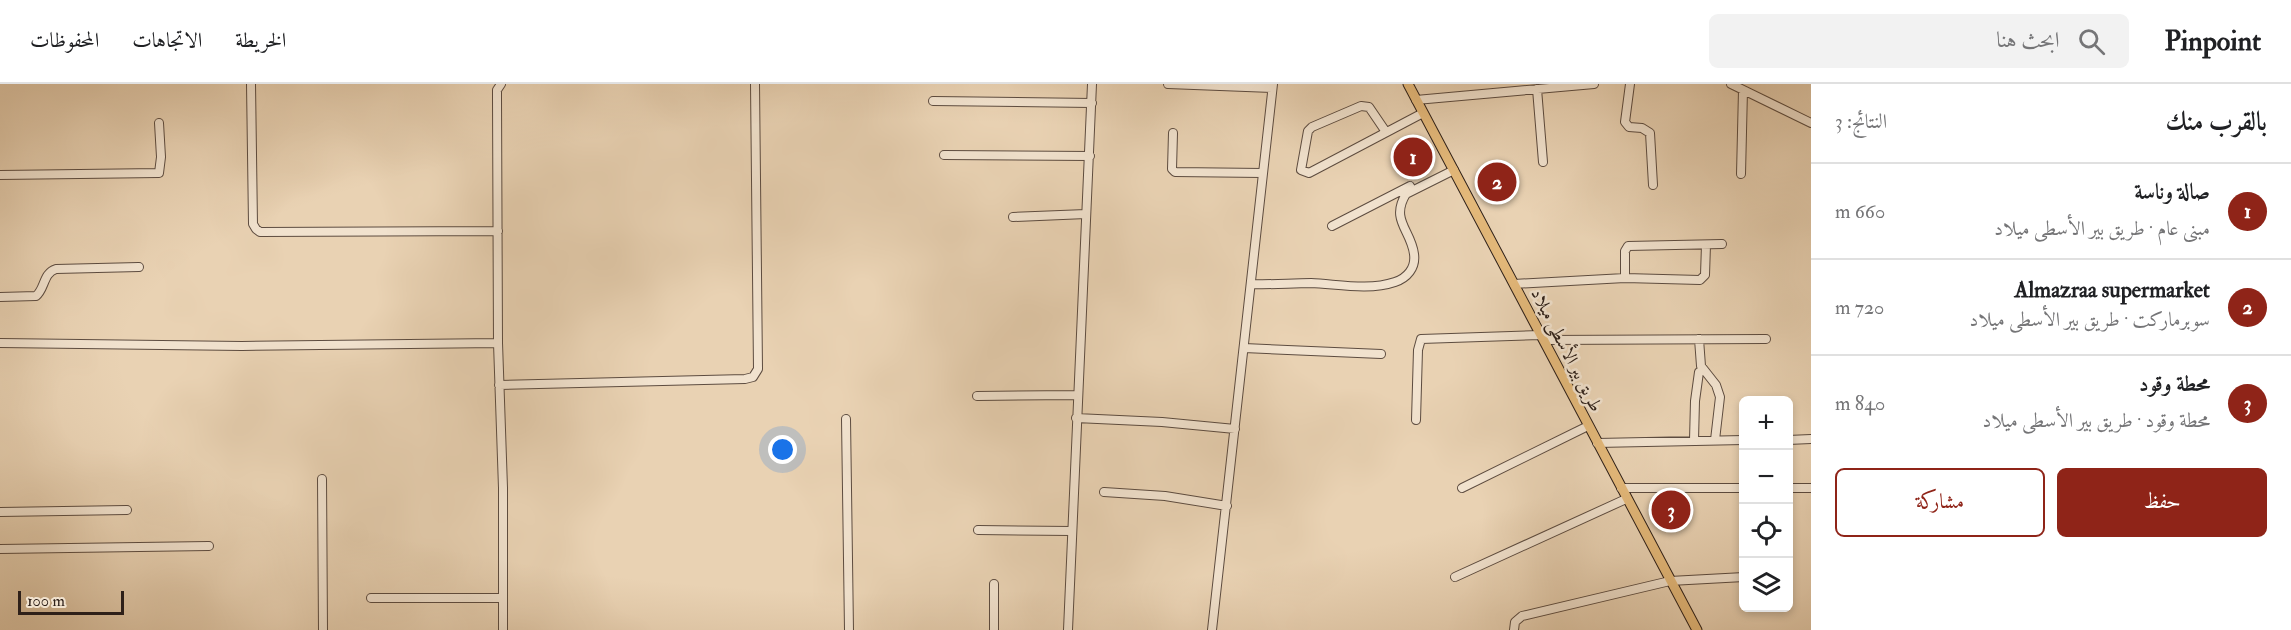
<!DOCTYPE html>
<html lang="ar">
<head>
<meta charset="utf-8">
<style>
  body { margin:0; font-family:"IM FELL Double Pica",Amiri,serif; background:#f2f2f2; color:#202124; direction:rtl }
  .controls { position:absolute; right:18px; bottom:18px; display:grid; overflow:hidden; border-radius:9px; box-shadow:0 3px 9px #0003 }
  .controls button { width:54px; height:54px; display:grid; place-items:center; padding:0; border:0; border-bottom:2px solid #e0e0e0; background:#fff; color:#202124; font:30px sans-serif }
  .scale { position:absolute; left:18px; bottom:15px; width:106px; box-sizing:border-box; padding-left:6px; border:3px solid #2e2019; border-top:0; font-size:16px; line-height:21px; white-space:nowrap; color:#2e2019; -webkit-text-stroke:4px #f1e2ce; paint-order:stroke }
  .you { position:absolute; left:783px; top:366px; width:21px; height:21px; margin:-15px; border:4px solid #fff; border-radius:50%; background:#1a73e8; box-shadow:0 0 0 9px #1a73e833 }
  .badge { display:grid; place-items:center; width:39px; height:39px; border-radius:50%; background:#8f2418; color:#fff; font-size:20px; font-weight:700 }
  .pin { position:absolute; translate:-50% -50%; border:3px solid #fff; box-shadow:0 2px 6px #0006 }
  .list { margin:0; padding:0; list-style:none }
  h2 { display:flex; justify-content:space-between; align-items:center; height:78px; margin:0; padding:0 24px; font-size:26px }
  h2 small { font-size:20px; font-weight:400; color:#757577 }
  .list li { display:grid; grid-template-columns:39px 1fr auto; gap:18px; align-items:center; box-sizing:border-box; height:96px; padding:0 24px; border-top:2px solid #e0e0e0 }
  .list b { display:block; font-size:22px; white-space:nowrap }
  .list p { margin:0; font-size:20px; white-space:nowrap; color:#757577 }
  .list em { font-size:20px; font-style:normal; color:#757577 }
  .actions { display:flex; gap:12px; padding:18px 24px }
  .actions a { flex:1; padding:14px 0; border:2px solid #8f2418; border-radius:9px; text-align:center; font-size:21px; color:#8f2418 }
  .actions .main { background:#8f2418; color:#fff }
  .icon { flex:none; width:33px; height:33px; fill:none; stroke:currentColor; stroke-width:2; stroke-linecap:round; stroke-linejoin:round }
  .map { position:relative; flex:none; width:1811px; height:546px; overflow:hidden; direction:ltr }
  header { display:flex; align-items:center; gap:36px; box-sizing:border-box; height:84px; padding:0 30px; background:#fff; border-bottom:2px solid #e0e0e0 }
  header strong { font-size:28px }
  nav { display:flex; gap:33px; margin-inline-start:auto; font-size:21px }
  .search { width:420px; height:54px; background:#f2f2f2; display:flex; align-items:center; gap:15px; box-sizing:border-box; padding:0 21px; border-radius:9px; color:#757577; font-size:22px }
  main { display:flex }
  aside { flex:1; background:#fff }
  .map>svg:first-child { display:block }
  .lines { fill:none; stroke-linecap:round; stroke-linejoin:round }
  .minor-casing { stroke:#5d4c40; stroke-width:10 }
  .major-casing { stroke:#2e2019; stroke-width:11 }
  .minor { stroke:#f1e2ce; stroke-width:8 }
  .major { stroke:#e4b97a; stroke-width:9 }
  .labels { text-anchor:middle; stroke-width:5; stroke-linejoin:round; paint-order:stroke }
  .street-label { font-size:18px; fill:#2e2019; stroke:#f1e2ce }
</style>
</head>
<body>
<header>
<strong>Pinpoint</strong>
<div class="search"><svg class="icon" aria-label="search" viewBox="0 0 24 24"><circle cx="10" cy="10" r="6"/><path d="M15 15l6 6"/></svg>ابحث هنا</div>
<nav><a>الخريطة</a><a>الاتجاهات</a><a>المحفوظات</a></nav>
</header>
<main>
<aside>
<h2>بالقرب منك<small>النتائج: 3</small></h2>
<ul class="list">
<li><span class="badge">1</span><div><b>صالة وناسة</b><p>مبنى عام · طريق بير الأسطى ميلاد</p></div><em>660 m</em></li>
<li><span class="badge">2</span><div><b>Almazraa supermarket</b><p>سوبرماركت · طريق بير الأسطى ميلاد</p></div><em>720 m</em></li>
<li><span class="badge">3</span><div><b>محطة وقود</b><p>محطة وقود · طريق بير الأسطى ميلاد</p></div><em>840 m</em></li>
</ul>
<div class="actions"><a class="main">حفظ</a><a>مشاركة</a></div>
</aside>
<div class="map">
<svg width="1811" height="546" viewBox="0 0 1811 546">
  <rect width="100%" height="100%" fill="#e9d2b3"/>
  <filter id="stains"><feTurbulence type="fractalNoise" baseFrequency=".00333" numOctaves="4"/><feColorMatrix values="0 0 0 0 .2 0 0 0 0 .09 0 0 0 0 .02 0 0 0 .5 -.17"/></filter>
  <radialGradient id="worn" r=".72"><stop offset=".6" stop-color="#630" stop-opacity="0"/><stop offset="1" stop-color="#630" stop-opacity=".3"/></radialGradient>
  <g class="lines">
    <!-- minor casing -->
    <g class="minor-casing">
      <path id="minor" d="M251,0L253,140L256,145L260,148L498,147
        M1168,0L1272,4
        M1630,0L1625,38L1629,43L1642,44L1650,49L1653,101
        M1731,0L1811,39
        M1537,5L1543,78
        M1416,16L1594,0
        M933,17L1092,19
        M1386,48L1369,23L1361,22L1312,43L1308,47L1301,86L1309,89L1423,29
        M1173,49L1172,85L1175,88L1263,89
        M944,71L1090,72
        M1741,90L1743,6
        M0,91L159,89L161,73L159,39
        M1013,133L1086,130
        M1332,142L1410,102
        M1625,194V167L1628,162L1722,160
        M1251,200C1271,201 1291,199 1311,199C1337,200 1369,207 1395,198C1407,194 1416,184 1414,170C1411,146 1390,136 1406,110L1454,86
        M1514,200L1625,194L1700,196L1705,191L1706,161
        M0,213L36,212C45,205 43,189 56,185L139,183
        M1699,255L1701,282L1716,301L1720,313L1715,356
        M1544,256L1766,255
        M0,259L242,262L498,259L503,404V546
        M498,259L497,14V6L501,0
        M1244,264L1381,270
        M499,301L745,295L753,293L758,285L755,0
        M977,312L1077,311
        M1076,334L1162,338L1235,345
        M846,335L849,546
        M1416,336L1418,266L1421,255L1540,251
        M1694,356L1695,317L1699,288L1702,286
        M1788,356L1811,355
        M1597,359L1744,356
        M322,395L323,546
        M1462,404L1588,342
        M1621,404H1744
        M1788,404H1811
        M1104,408L1165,412L1227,422
        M0,428L127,426
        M978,446L1072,447
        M0,465L209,462
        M1455,493L1626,415
        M371,514H503
        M994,546V500
        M1068,546L1092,0
        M1212,546L1273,0
        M1514,546L1515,538L1522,532L1670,497L1744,493"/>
    </g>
    <!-- major casing -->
    <g class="major-casing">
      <path id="major" d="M1408,0L1697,546"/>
    </g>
    <!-- minor -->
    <use href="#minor" class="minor"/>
    <!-- major -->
    <use href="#major" class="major"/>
  </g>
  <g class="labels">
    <!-- street labels -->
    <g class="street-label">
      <text transform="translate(1567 266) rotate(63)" y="6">طريق بير الأسطى ميلاد</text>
    </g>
  </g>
  <rect width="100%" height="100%" filter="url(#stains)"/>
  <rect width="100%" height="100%" fill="url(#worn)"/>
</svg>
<div class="controls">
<button>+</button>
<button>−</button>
<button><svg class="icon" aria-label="locate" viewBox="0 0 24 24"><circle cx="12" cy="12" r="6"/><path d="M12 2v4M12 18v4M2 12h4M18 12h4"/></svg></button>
<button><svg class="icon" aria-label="layers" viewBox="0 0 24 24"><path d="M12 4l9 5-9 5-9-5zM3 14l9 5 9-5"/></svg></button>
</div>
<div class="scale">100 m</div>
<div class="you"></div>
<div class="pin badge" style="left:1413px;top:73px">1</div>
<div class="pin badge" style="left:1497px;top:98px">2</div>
<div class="pin badge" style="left:1671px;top:426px">3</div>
</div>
</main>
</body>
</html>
